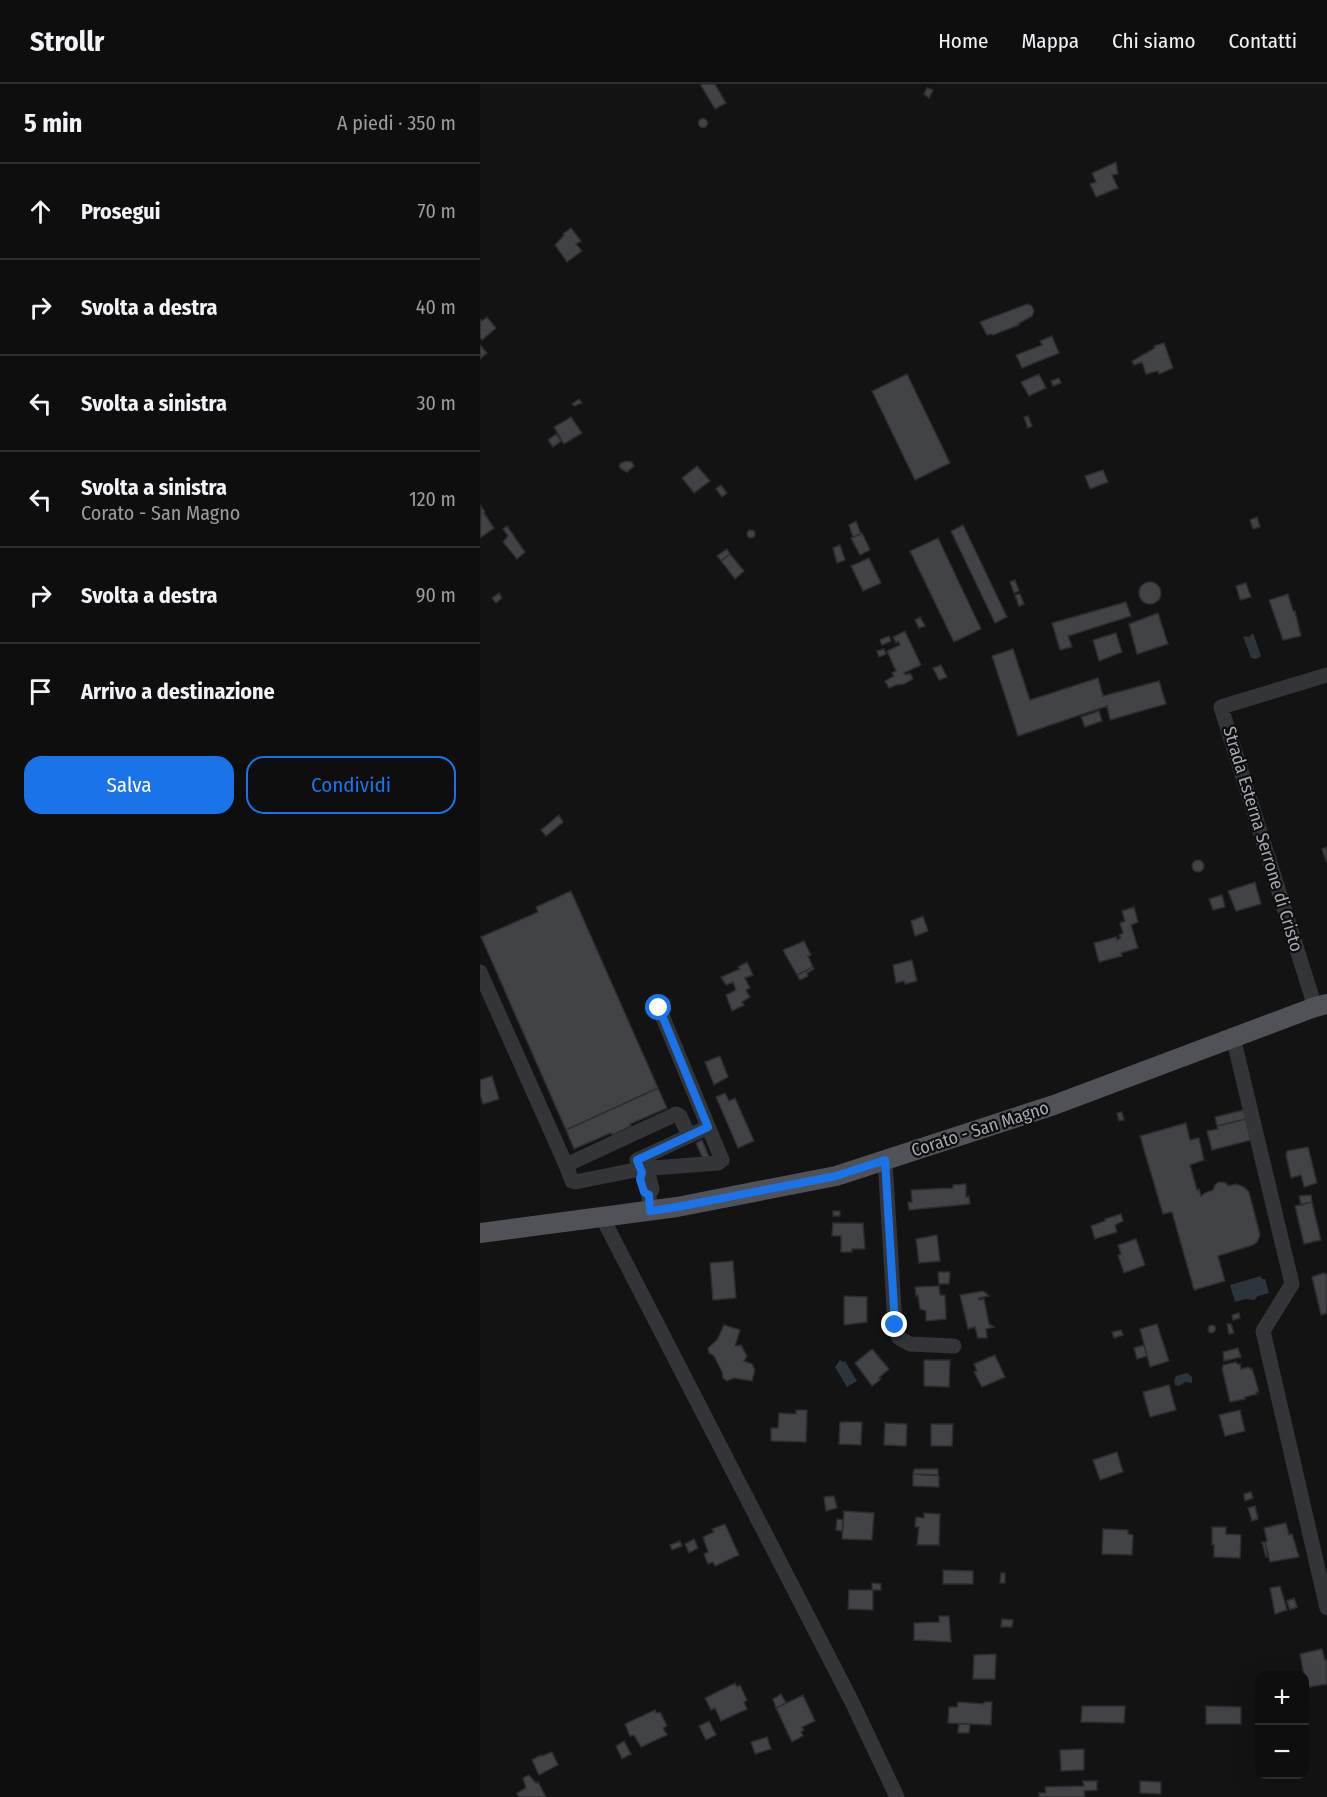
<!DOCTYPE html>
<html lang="it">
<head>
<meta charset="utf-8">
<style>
  body { margin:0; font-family:"Fira Sans Condensed",sans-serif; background:#1c1c1d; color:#f1f3f6 }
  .controls { position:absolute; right:18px; bottom:18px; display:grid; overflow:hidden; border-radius:12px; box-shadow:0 6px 24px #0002 }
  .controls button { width:54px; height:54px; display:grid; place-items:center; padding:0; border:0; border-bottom:2px solid #2e2e2f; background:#0e0e0f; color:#f1f3f6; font:30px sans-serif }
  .stop { position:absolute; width:18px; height:18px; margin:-14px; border:4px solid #1a73e8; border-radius:50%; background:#fff }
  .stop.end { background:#1a73e8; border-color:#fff; box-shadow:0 2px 6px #0008 }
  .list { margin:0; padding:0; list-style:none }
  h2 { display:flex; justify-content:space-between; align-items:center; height:78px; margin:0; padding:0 24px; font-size:26px }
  h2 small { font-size:20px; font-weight:400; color:#9b9c9e }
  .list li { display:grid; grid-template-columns:39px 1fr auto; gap:18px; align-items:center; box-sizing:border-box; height:96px; padding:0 24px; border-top:2px solid #2e2e2f }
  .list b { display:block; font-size:22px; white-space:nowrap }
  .list p { margin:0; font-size:20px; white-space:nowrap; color:#9b9c9e }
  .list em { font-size:20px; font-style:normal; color:#9b9c9e }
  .actions { display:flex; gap:12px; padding:18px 24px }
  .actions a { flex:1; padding:14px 0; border:2px solid #1a73e8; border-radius:18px; text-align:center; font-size:21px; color:#1a73e8 }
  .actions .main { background:#1a73e8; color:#fff }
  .icon { flex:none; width:33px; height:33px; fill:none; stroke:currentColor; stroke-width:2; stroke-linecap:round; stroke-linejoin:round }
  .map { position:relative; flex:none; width:847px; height:1713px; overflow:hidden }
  header { display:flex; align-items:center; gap:36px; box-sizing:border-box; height:84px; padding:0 30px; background:#0e0e0f; border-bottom:2px solid #2e2e2f }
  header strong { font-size:28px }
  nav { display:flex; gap:33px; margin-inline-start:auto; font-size:21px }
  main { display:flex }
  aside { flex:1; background:#0e0e0f }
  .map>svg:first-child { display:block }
  .water { fill:#2d353c }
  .building { fill:#424347; stroke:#2d2d30; stroke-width:1.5 }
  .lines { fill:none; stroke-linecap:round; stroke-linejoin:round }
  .minor { stroke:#343539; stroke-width:15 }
  .major { stroke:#515258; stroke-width:20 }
  .route { stroke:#1a73e8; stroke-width:8 }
  .labels { text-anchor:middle; stroke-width:4.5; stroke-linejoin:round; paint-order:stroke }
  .street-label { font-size:18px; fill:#a6aab4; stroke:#0e0e0f }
</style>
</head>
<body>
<header>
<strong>Strollr</strong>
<nav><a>Home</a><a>Mappa</a><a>Chi siamo</a><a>Contatti</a></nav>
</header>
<main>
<aside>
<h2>5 min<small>A piedi · 350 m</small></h2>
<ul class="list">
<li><svg class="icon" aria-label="ahead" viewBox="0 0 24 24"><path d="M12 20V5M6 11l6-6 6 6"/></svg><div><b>Prosegui</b></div><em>70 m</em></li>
<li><svg class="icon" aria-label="right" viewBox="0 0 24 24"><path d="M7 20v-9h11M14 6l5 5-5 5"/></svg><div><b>Svolta a destra</b></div><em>40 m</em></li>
<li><svg class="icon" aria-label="left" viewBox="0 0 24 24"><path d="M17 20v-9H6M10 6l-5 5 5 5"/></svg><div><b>Svolta a sinistra</b></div><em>30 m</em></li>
<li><svg class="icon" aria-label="left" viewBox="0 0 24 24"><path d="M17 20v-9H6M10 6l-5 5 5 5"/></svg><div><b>Svolta a sinistra</b><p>Corato - San Magno</p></div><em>120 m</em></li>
<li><svg class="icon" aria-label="right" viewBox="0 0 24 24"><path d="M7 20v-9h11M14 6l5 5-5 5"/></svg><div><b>Svolta a destra</b></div><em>90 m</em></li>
<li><svg class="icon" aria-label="arrive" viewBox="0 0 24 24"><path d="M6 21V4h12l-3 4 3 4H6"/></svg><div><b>Arrivo a destinazione</b></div></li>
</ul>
<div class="actions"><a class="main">Salva</a><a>Condividi</a></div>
</aside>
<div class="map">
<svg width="847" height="1713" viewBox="0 0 847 1713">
  <rect width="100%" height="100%" fill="#131314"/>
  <!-- water -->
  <path class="water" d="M773,549L781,572L776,575L771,574L763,552L769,553Z
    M781,1192L782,1195H785L789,1209L778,1212L774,1216L766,1215L755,1218L750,1201Z
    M360,1276L363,1278L365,1277L377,1297L367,1303L355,1283Z
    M707,1289L712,1293V1299L705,1298L699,1302L695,1301L694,1297L696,1292Z"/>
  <!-- building -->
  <path class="building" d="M220,0H235L246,19L235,25Z
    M447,4L453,6L449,14L444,10Z
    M218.5 39a4.5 4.5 0 1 1 9 0a4.5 4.5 0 1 1-9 0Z
    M636,78L638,90L632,91L638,104L616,113L610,100L616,98L612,89Z
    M91,144L101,157L96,160L102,167L87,178L75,161L84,151L83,150Z
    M547,220L552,222L554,227L552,232L538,240L539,241L513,251L512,250L507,251L500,238Z
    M7,233L16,244L2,256L0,254V235L2,237Z
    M572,252L579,269L542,284L536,271L562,261L560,257Z
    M684,259L693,284L679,290L678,287L666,290L662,278L654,281L652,277L675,264L674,262Z
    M0,261L7,269L0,275Z
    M427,290L470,379L435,396L392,307Z
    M559,290L566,304L549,312L541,298Z
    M579,294L581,299L573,302L571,297Z
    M99,315L102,319L94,322L92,320Z
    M548,332L552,342L548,344L544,333Z
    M91,333L102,349L84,360L74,343Z
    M76,350L81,357L73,363L68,356Z
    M146,377L152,378L154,382L147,388L141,385L139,382L141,379Z
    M217,382L230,397L214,409L202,394Z
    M623,386L628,398L610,405L605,392Z
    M241,401L247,409L242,413L236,405Z
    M1,422L5,428L4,429L14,444L0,454Z
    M777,433L780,443L773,445L770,436Z
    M376,437L381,450L373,453L369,441Z
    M483,441L527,533L515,539L471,447Z
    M27,442L45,468L37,475L23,458L28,452L23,445Z
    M267 450a4 4 0 1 1 8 0a4 4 0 1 1-8 0Z
    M382,449L390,466L380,471L371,454Z
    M458,454L501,545L474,558L430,467Z
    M360,461L365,476L357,479L353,464Z
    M247,465L250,470L241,477L237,472Z
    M250,470L264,487L255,495L241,477Z
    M389,474L401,499L383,507L371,482Z
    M535,496L539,507L534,509L530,498Z
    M659 509a11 11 0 1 1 22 0a11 11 0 1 1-22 0Z
    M766,499L771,513L760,516L756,502Z
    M19,509L22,514L16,519L12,514Z
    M540,510L544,520L539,522L535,511Z
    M808,510L813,527H815L821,552L803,556L789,516Z
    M646,518L651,532L588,552L592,563L580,566L572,539Z
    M678,529L688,560L657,570L649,540Z
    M440,533L445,542L439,544L435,536Z
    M425,547L441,581L424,589L426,591L429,589L430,591L431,590L433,595L424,600L416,601L409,604L405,597L414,592L412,589L416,587L407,567L420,561L418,557L416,559L413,553Z
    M636,549L642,568L619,577L613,556Z
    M409,552L411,557L402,561L400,556Z
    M404,565L406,570L399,573L397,567Z
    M533,565L550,616L618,594L623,612L679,597L686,620L630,636L627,622L538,652L512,572Z
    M461,581L467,593L459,596L453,584Z
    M619,627L622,637L605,643L601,633Z
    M79,731L83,738L66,752L61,746Z
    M847,763V777H846L842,765Z
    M712 782a6 6 0 1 1 12 0a6 6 0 1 1-12 0Z
    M775,798L781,820L756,827L748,807Z
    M91,807L178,1004L86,1046L1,853L58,828L56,823Z
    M742,811L745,823L733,826L729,815Z
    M654,823L658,838L651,841L658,864L641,869L642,872L619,878L614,859L636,853L637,856L641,854L639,851L643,849L640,839L645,837L642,827Z
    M443,832L448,847L435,852L431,837Z
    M324,857L331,871L328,872L333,883L317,891L303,866Z
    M432,876L437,897L425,900L424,897L416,899L413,881Z
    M267,878L273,891L265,894L270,904L266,906L270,913L262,918L264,921L252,927L246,911L256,906L253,898L246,901L241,893L260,885L258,883Z
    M333,883L334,885L327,889L328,892L320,896L317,891Z
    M240,972L248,993L234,1001L225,978Z
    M12,992L19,1015L3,1020L0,1010V996Z
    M178,1004L187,1024L150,1040L151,1042L132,1051L131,1049L94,1065L86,1046Z
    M245,1009L249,1017L255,1014L274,1057L258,1064L236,1013Z
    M764,1026L766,1035L737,1042L735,1033Z
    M642,1028L644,1036L639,1037L637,1029Z
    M766,1035L771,1056L732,1066L727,1047L738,1045L737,1042Z
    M706,1039L710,1056L719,1054L724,1076L710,1081L717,1106L719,1105L721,1112L725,1109L733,1106L735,1101L739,1098L746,1099L748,1102L756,1100L764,1103L769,1108L780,1151L777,1158L773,1161L738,1172L745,1197L714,1206L692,1128L683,1130L660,1052Z
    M222,1056L230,1075L224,1077L216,1059Z
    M828,1063L837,1099L824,1103L821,1091L811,1094L806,1071L807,1067Z
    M486,1100V1113L489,1112L490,1120L429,1126L428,1118H432L431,1106L473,1104V1101Z
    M831,1111L832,1118L821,1121L819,1112Z
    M832,1118L841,1156L824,1160L815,1122Z
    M353,1127H360V1132H353Z
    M641,1130L643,1137L635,1141L637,1148L615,1155L611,1142L625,1137V1135Z
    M353,1139H383L385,1165H372V1168H361V1152H352Z
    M457,1151L460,1177L439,1179L436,1155Z
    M656,1155L665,1181L644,1189L638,1171L641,1170L638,1161Z
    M253,1177L256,1214L233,1216L230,1179Z
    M458,1188H470L469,1200H459Z
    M843,1189L847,1190V1229L841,1231L832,1193Z
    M459,1202L460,1211H465L466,1235L446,1237V1227L440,1225L438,1211L436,1212L435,1203Z
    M503,1207L509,1212L499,1214V1216L504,1215L509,1240L514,1243L506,1245L507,1254H498L495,1243L488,1245L480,1211Z
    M364,1212L387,1213V1238L364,1241Z
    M759,1229L760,1234L753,1236L752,1231Z
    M677,1240L689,1277L670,1283L660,1245Z
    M747,1240H751L754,1249L749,1250Z
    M244,1241L260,1246L255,1262L261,1261L267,1272L264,1277L272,1280L275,1286L272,1297L254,1294L247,1297L243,1294L242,1288L234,1272L229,1269L228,1264L237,1256Z
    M733,1241L736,1244L734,1248L730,1249L728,1246L729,1242Z
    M641,1246L643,1251L634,1254L632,1248Z
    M664,1261L667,1272L657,1275L654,1264Z
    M758,1264L761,1273L744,1277L743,1268Z
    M392,1265L409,1285L399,1294L401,1295L392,1302L375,1279Z
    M515,1271L525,1293L502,1303L494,1288L497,1287L494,1280Z
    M444,1276H470L469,1303L444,1302Z
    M756,1278L757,1280H760L761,1285L769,1283L770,1285L772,1284L779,1308H776L777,1310L765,1313V1315L750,1318L742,1284L743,1283V1281Z
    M689,1301L696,1326L670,1333L663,1308Z
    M316,1326H327L326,1358L291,1357V1344H298L299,1329L316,1330Z
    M760,1326L765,1347L745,1352L739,1331Z
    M360,1338H382L381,1361L359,1360Z
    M405,1339L427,1340L426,1362L404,1361Z
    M451,1340H473L472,1362H451Z
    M637,1368L643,1388L620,1396L613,1376Z
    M434,1385H458V1391L433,1390Z
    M433,1390L459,1392V1403L433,1402Z
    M771,1408L773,1414L765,1417L764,1410Z
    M354,1412L357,1424L346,1427L344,1413Z
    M775,1422L778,1435L772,1437L768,1424Z
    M364,1427L394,1429L392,1456L362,1455Z
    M444,1429L460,1430L459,1461H437L439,1443H435L436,1433L444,1434Z
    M357,1435L363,1436L362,1447L356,1446Z
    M806,1439L809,1451L812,1450L819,1473L790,1478L785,1458L787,1457L784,1444Z
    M245,1440L259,1471L235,1482L233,1478L228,1480L224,1470L228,1468L223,1453L234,1448L232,1445Z
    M732,1443H746V1450L761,1451L760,1474L734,1473V1461H732Z
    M623,1445L648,1446V1450L653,1451L652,1471L622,1470Z
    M214,1455L218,1464L209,1469L205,1460Z
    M200,1457L202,1462L192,1466L190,1461Z
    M782,1458H785L788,1473H786Z
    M463,1486L493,1487V1500H463Z
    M521,1489H525V1499H520Z
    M392,1499L401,1500V1506H392Z
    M800,1502L807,1526L795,1530L790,1504Z
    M369,1506H393V1526L368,1525Z
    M814,1514L817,1523L810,1526L807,1517Z
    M459,1532H469L471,1558L434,1556V1539L459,1538Z
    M522,1535L533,1536L532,1543H521Z
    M842,1565L845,1576H847V1600L830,1603L829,1602L826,1603L820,1570Z
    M516,1570L515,1595H493L494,1571Z
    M255,1599L257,1603L260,1601L267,1616L264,1618L267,1625L241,1637L235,1624L231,1626L225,1614Z
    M301,1610L306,1619L296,1624L293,1615Z
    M323,1611L335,1637L322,1643L324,1646L321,1648L323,1652L312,1658L296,1624Z
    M478,1618L504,1620V1618H512L511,1641L468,1639L469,1623H477Z
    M602,1622H645L644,1639L601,1638Z
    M726,1622L761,1623V1640H726Z
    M175,1626L176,1629L180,1628L187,1642L183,1644L187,1651L161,1663L154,1651L150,1652L145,1640Z
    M229,1637L236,1651L226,1656L219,1642Z
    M479,1640H490L489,1649H478Z
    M287,1653L291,1665L275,1670L271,1658Z
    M144,1657L151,1670L142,1675L136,1662Z
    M604,1665V1686L581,1687L580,1666Z
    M72,1668L78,1681L59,1691L52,1676L61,1671L62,1672Z
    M49,1691L56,1699L58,1698L66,1713H39L37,1709L46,1704L43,1694Z
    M603,1697H617V1706L604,1707L605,1713H559V1709H566L565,1703L604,1702Z
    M660,1697L681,1698V1710L660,1709Z"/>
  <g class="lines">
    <!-- minor -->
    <path class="minor" d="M0,888L86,1081
      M835,923L741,623L847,591
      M179,924L242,1076L238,1079L160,1085L157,1076L228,1043
      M753,953L812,1200L783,1247L847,1524
      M405,1076L415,1241L419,1254L430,1260L474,1262
      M170,1127L169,1111L172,1105L169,1093L162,1089L160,1085L95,1098L92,1097L86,1081L196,1030L200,1032L209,1052
      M122,1133L372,1618L417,1713"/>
    <!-- major -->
    <path class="major" d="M0,1149L197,1123L356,1092L574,1021L835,923L847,920"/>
  </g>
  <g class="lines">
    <!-- route -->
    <path class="route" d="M179,924L228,1043L157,1076L162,1089L160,1095L164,1108L169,1111L170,1127L197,1123L356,1092L405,1076L415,1241"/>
  </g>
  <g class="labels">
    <!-- street labels -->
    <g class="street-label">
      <text transform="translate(783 755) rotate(73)" y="6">Strada Esterna Serrone di Cristo</text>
      <text transform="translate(500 1045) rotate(-18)" y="6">Corato - San Magno</text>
    </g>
  </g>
</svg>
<div class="controls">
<button>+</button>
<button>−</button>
</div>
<div class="stop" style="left:179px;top:924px"></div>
<div class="stop end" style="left:415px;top:1241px"></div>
</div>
</main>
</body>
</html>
